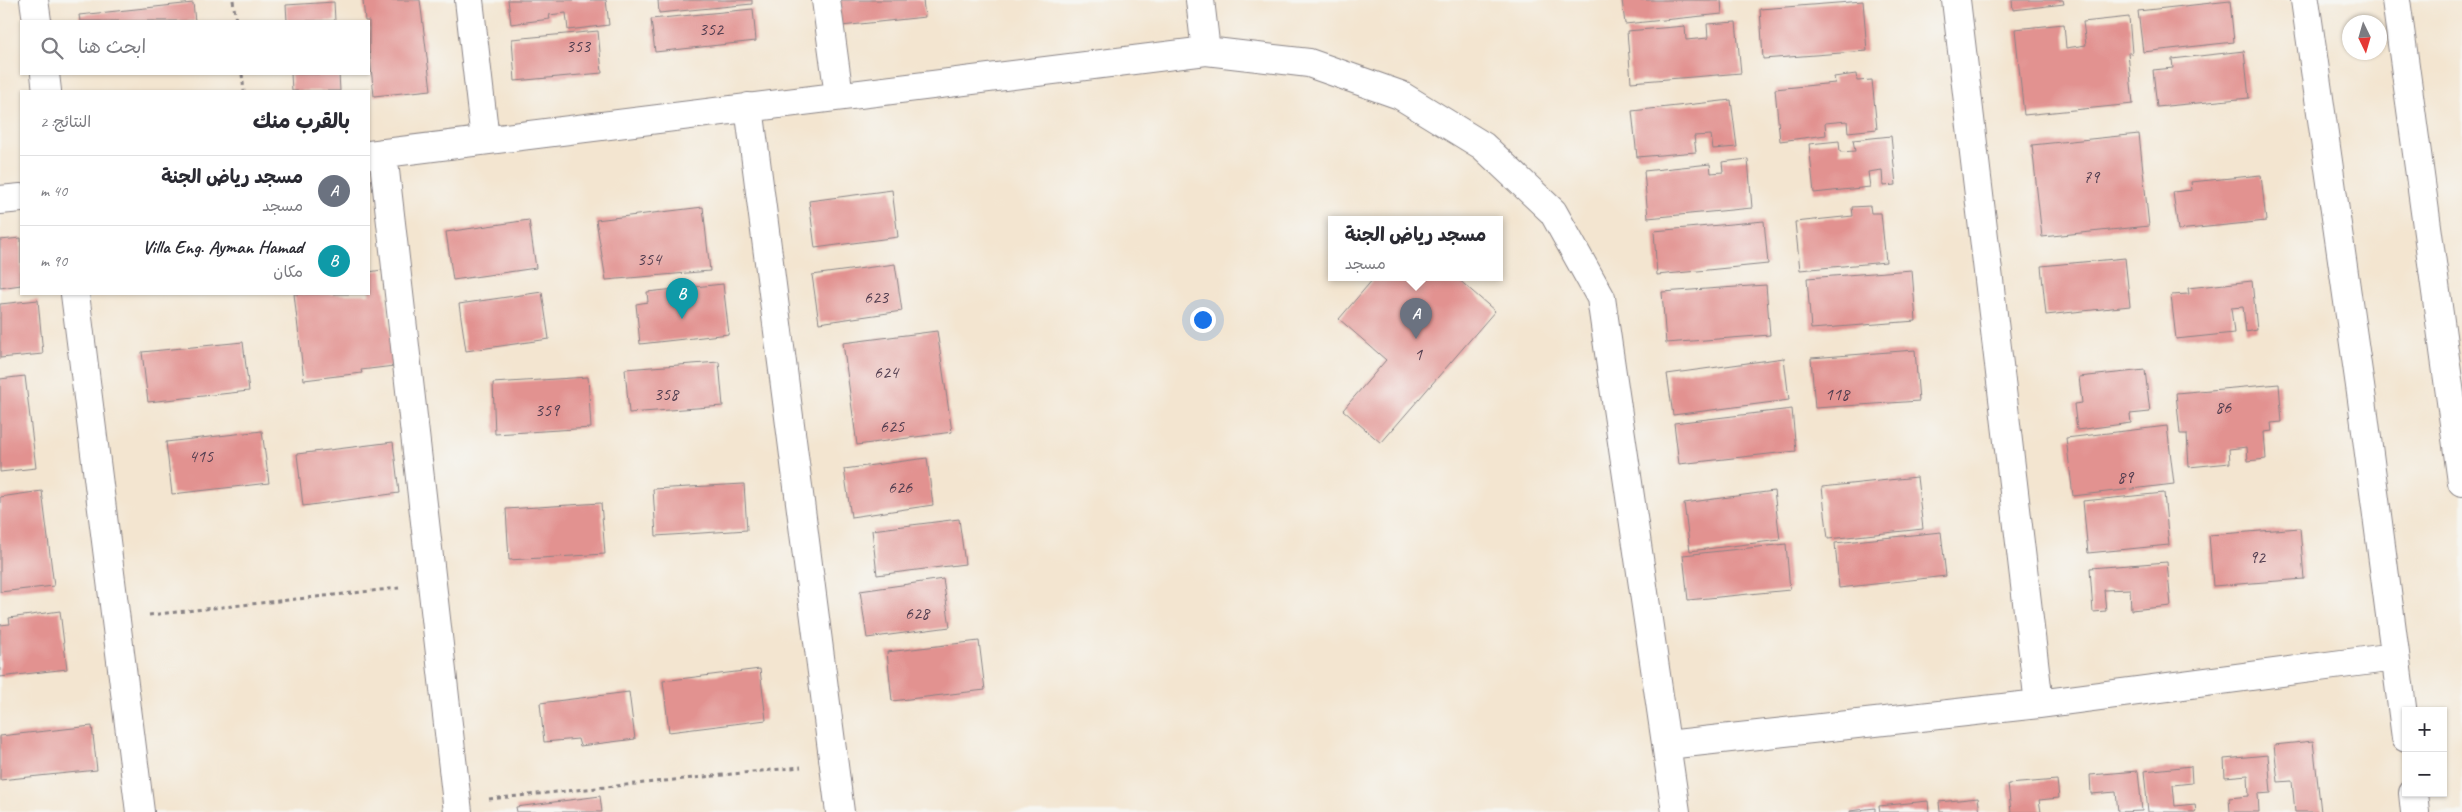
<!DOCTYPE html>
<html lang="ar">
<head>
<meta charset="utf-8">
<style>
  body { margin:0; font-family:Caveat,"Playpen Sans Arabic",sans-serif; background:#f7f7f7; color:#2b2b33; direction:rtl }
  .controls { position:absolute; right:15px; bottom:15px; display:grid; overflow:hidden; border-radius:0px; box-shadow:0 1px 4px #0004 }
  .controls button { width:45px; height:45px; display:grid; place-items:center; padding:0; border:0; border-bottom:1px solid #e1e1e2; background:#fff; color:#2b2b33; font:25px sans-serif }
  .compass { position:absolute; left:2342px; top:15px; width:45px; height:45px; border-radius:50%; background:#fff; box-shadow:0 1px 4px #0004; rotate:175deg }
  .you { position:absolute; left:1202px; top:319px; width:18px; height:18px; margin:-12px; border:4px solid #fff; border-radius:50%; background:#1a73e8; box-shadow:0 0 0 8px #1a73e833 }
  .badge { display:grid; place-items:center; width:32px; height:32px; border-radius:50%; background:#7c3aed; color:#fff; font-size:16px; font-weight:700 }
  .pin { position:absolute; translate:-50% -41px; filter:drop-shadow(0 1px 2px #0008) }
  .pin::after { content:''; position:absolute; top:26px; width:18px; height:15px; background:inherit; clip-path:polygon(0 0,100% 0,50% 100%) }
  .popup { position:absolute; left:1328px; top:216px; width:175px; height:65px; box-sizing:border-box; display:grid; place-content:center; border-radius:0px; background:#fff; filter:drop-shadow(0 1px 4px #0005); font-size:16px; white-space:nowrap; color:#7c7c81 }
  .popup b { font-size:19px; color:#2b2b33 }
  .popup::after { content:''; position:absolute; left:50%; top:100%; margin-left:-10px; border:10px solid transparent; border-top-color:#fff }
  .list { margin:0; padding:0; list-style:none }
  h2 { display:flex; justify-content:space-between; align-items:center; height:65px; margin:0; padding:0 20px; font-size:21px }
  h2 small { font-size:16px; font-weight:400; color:#7c7c81 }
  .list li { display:grid; grid-template-columns:32px 1fr auto; gap:15px; align-items:center; box-sizing:border-box; height:70px; padding:0 20px; border-top:1px solid #e1e1e2 }
  .list b { display:block; font-size:19px; white-space:nowrap }
  .list p { margin:0; font-size:16px; white-space:nowrap; color:#7c7c81 }
  .list em { font-size:16px; font-style:normal; color:#7c7c81 }
  .icon { flex:none; width:28px; height:28px; fill:none; stroke:currentColor; stroke-width:2; stroke-linecap:round; stroke-linejoin:round }
  .map { position:relative; flex:none; width:2462px; height:812px; overflow:hidden; direction:ltr }
  .search { position:absolute; background:#fff; box-shadow:0 1px 4px #0004; left:20px; top:20px; width:350px; height:55px; display:flex; align-items:center; gap:12px; box-sizing:border-box; padding:0 18px; border-radius:0px; color:#7c7c81; font-size:19px }
  .panel { position:absolute; background:#fff; box-shadow:0 1px 4px #0004; left:20px; top:90px; width:350px; height:205px; border-radius:0px; direction:rtl }
  .map>svg:first-child { display:block }
  .building { fill:#e29290 }
  .lines { fill:none; stroke-linecap:round; stroke-linejoin:round }
  .minor-casing { stroke:#8a8486; stroke-width:30 }
  .path { stroke:#8a8486; stroke-width:3; stroke-dasharray:4 4; stroke-linecap:butt }
  .minor { stroke:#fff; stroke-width:28 }
  .labels { text-anchor:middle; stroke-width:4; stroke-linejoin:round; paint-order:stroke }
  .number-label { font-size:18px; fill:#523e50 }
</style>
</head>
<body>
<div class="map">
<svg width="2462" height="812" viewBox="0 0 2462 812">
  <rect width="100%" height="100%" fill="#f6f6f2"/>
  <filter id="ink" filterUnits="userSpaceOnUse"><feTurbulence type="fractalNoise" baseFrequency=".02" numOctaves="2"/><feDisplacementMap in="SourceGraphic" scale="10" xChannelSelector="R" yChannelSelector="G"/><feConvolveMatrix kernelMatrix="1 2 1 2 8 2 1 2 1" color-interpolation-filters="sRGB"/></filter>
  <filter id="wash" filterUnits="userSpaceOnUse"><feTurbulence type="fractalNoise" baseFrequency=".0096" numOctaves="4" result="noise"/><feDisplacementMap in="SourceGraphic" scale="20" xChannelSelector="R" yChannelSelector="G"/><feGaussianBlur stdDeviation="1.12" result="paint"/><feColorMatrix in="noise" values="0 0 0 0 0 0 0 0 0 0 0 0 0 0 0 0 0 1.4 0 .05"/><feComposite in="paint" operator="in"/></filter>
  <g filter="url(#wash)">
    <rect width="100%" height="100%" fill="#f3e5d0"/>
    <g id="blocks">
      <!-- building -->
      <path class="building" d="M363,0H420L431,90L374,96L369,49V21H365Z
        M508,0H606L609,25L568,30L566,13L549,15L550,19L511,24Z
        M658,0H752V4L659,13Z
        M829,0H923L925,17L832,27Z
        M1622,0H1721L1722,14L1625,24Z
        M2012,0H2063L2064,4L2013,10Z
        M1863,1L1867,51L1763,59L1760,9Z
        M2230,1L2234,42L2143,52L2138,11Z
        M334,2L335,21H287L286,5Z
        M193,3L195,21H80L79,15Z
        M753,9L756,41L655,52L651,19Z
        M2129,17L2132,53H2128L2133,104L2024,115L2015,29L2064,24L2066,48L2086,45L2083,22Z
        M1736,22L1741,73L1631,82L1627,31L1685,26L1686,40L1708,38L1707,24Z
        M598,31L602,73L515,81L512,39Z
        M2244,51L2249,98L2157,107L2153,70L2173,68L2172,59Z
        M291,74H339L340,91H292Z
        M1856,74L1857,81L1872,80L1877,129L1848,132L1847,121L1825,123L1826,135L1780,141L1775,89L1835,83L1834,77Z
        M1731,100L1737,147L1713,149L1711,135L1694,136L1696,152L1637,157L1632,111Z
        M2139,134L2149,226L2042,237L2032,145Z
        M1891,136L1896,185L1883,186L1882,170L1868,172L1870,187L1814,193L1809,144L1839,141L1840,152L1855,151L1853,140Z
        M1748,159L1752,208L1648,218L1644,171L1710,164L1711,173L1723,172L1722,162Z
        M2261,175L2266,221L2178,230L2173,192L2192,190L2191,182Z
        M892,190L898,237L815,248L809,201Z
        M1870,206L1871,213H1881L1886,262L1800,270L1795,222L1853,216L1852,207Z
        M703,207L710,271L606,280L596,220Z
        M529,220L536,268L453,280L446,232Z
        M1764,221L1768,264L1657,275L1654,231Z
        M21,238V285L0,288V240Z
        M2125,258L2130,306L2046,315L2041,266Z
        M895,264L902,311L819,323L812,275Z
        M382,270L394,366L361,370L362,373L304,380L294,294H369V272Z
        M1912,270L1916,321L1811,329L1807,278Z
        M1374,278H1457L1495,311L1381,443L1343,410L1386,360L1339,319Z
        M2252,281L2257,330L2246,332L2243,307L2231,308L2234,333L2176,339L2171,295L2189,294L2188,288Z
        M723,284L729,334L640,344L636,304L648,302L647,292Z
        M1766,285L1770,335L1666,343L1662,292Z
        M542,292L549,339L466,351L459,304Z
        M38,300L43,354L0,358V304Z
        M937,331L952,432L857,445L843,343Z
        M243,342L249,391L148,402L142,352Z
        M1915,350L1919,401L1815,408L1811,358Z
        M1784,358L1789,400L1673,415L1667,374Z
        M719,362L723,406L629,413L625,369Z
        M2145,370L2150,412L2130,414L2131,423L2077,430L2074,404L2082,403L2079,377Z
        M25,376L36,468L0,472V379Z
        M588,377L591,428L495,434L493,383Z
        M2279,384L2282,422L2271,423L2272,431L2264,432L2266,459L2248,461L2247,447L2229,449L2230,463L2189,467L2187,434H2180L2176,393Z
        M1792,409L1796,451L1679,464L1674,423Z
        M2167,426L2174,484L2073,496L2066,438Z
        M262,431L269,483L172,494L166,442Z
        M393,442L399,493L303,506L297,454Z
        M927,458L933,505L851,517L844,469Z
        M1917,477L1923,529L1828,539L1822,487Z
        M744,484L747,530L656,536L653,489Z
        M42,491L54,586L0,592V497Z
        M1774,491L1780,540L1690,551L1684,503Z
        M2164,493L2169,545L2088,553L2083,501Z
        M601,503L605,554L509,560L506,509Z
        M959,519L965,564L877,575L872,530Z
        M2300,528L2304,579L2213,586L2209,535Z
        M1941,532L1946,576L1839,588L1835,543Z
        M1786,544L1790,590L1688,600L1683,555Z
        M2167,562L2171,606L2131,610L2130,589L2104,590L2106,611L2093,612L2090,568Z
        M943,579L950,627L867,638L860,591Z
        M60,611L67,669L0,677V625L10,624L9,618Z
        M979,641L985,690L892,701L887,652Z
        M760,669L766,720L669,732L663,681Z
        M629,692L635,739L580,746L578,739L544,742L540,703Z
        M92,726L97,770L0,780V736Z
        M2313,741L2321,812H2295L2292,781L2278,782L2274,745Z
        M2268,755L2271,793L2258,794L2259,812H2230L2229,798L2249,796L2248,775L2225,777L2224,759Z
        M2191,766L2192,783L2173,785L2175,806L2195,804L2196,812H2148L2144,771Z
        M2138,771L2142,811L2118,812L2116,792L2091,794L2090,775Z
        M2057,780L2059,798L2039,800L2041,812H2011L2008,784Z
        M600,796L602,812H517L516,807Z
        M1978,798L1980,812H1940L1939,802Z
        M1928,801L1929,812H1880L1879,806Z
        M1875,808V812H1850V811Z"/>
    </g>
  </g>
  <g filter="url(#ink)">
    <use href="#blocks" fill-opacity="0" stroke="#8a8486" stroke-width="1"/>
    <g class="lines">
      <!-- minor casing -->
      <g class="minor-casing">
        <path id="minor" d="M34,0L37,21
          M469,0L485,140
          M826,0L839,96
          M1200,0L1206,51
          M1956,0L2039,704
          M2305,0L2362,400L2406,738
          M2396,0L2462,482
          M45,74L47,91
          M749,107L840,812
          M383,153L458,812
          M369,155L1206,51L1309,63L1400,95L1483,146L1553,212L1601,298L1676,812
          M0,200L21,198
          M75,294L140,812
          M1667,745L2039,704L2395,657
          M2413,793L2415,812"/>
      </g>
      <!-- path -->
      <path class="path" d="M233,0L236,21
        M242,74L244,91
        M149,615L399,588
        M489,799L801,767"/>
      <!-- minor -->
      <use href="#minor" class="minor"/>
    </g>
  </g>
  <g class="labels">
    <!-- number labels -->
    <g class="number-label">
      <text x="711" y="35">352</text>
      <text x="578" y="52">353</text>
      <text x="2091" y="183">79</text>
      <text x="649" y="265">354</text>
      <text x="876" y="303">623</text>
      <text x="1418" y="360">1</text>
      <text x="886" y="378">624</text>
      <text x="666" y="400">358</text>
      <text x="1837" y="400">118</text>
      <text x="2223" y="413">86</text>
      <text x="547" y="416">359</text>
      <text x="892" y="432">625</text>
      <text x="201" y="462">415</text>
      <text x="2125" y="483">89</text>
      <text x="900" y="493">626</text>
      <text x="2257" y="563">92</text>
      <text x="917" y="619">628</text>
    </g>
  </g>
</svg>
<div class="controls">
<button>+</button>
<button>−</button>
</div>
<svg class="compass" viewBox="-18 -18 36 36"><path d="M0-13l5 13h-10z" fill="#e53935"/><path d="M0 13l5-13h-10z" fill="#7c7c81"/></svg>
<div class="you"></div>
<div class="pin badge" style="left:1416px;top:339px;background:#6b7280">A</div>
<div class="popup"><b>مسجد رياض الجنة</b>مسجد</div>
<div class="pin badge" style="left:682px;top:319px;background:#0f9aa8">B</div>
<div class="search"><svg class="icon" aria-label="search" viewBox="0 0 24 24"><circle cx="10" cy="10" r="6"/><path d="M15 15l6 6"/></svg>ابحث هنا</div>
<section class="panel">
<h2>بالقرب منك<small>النتائج: 2</small></h2>
<ul class="list">
<li><span class="badge" style="background:#6b7280">A</span><div><b>مسجد رياض الجنة</b><p>مسجد</p></div><em>40 m</em></li>
<li><span class="badge" style="background:#0f9aa8">B</span><div><b>Villa Eng. Ayman Hamad</b><p>مكان</p></div><em>90 m</em></li>
</ul>
</section>
</div>
</body>
</html>
